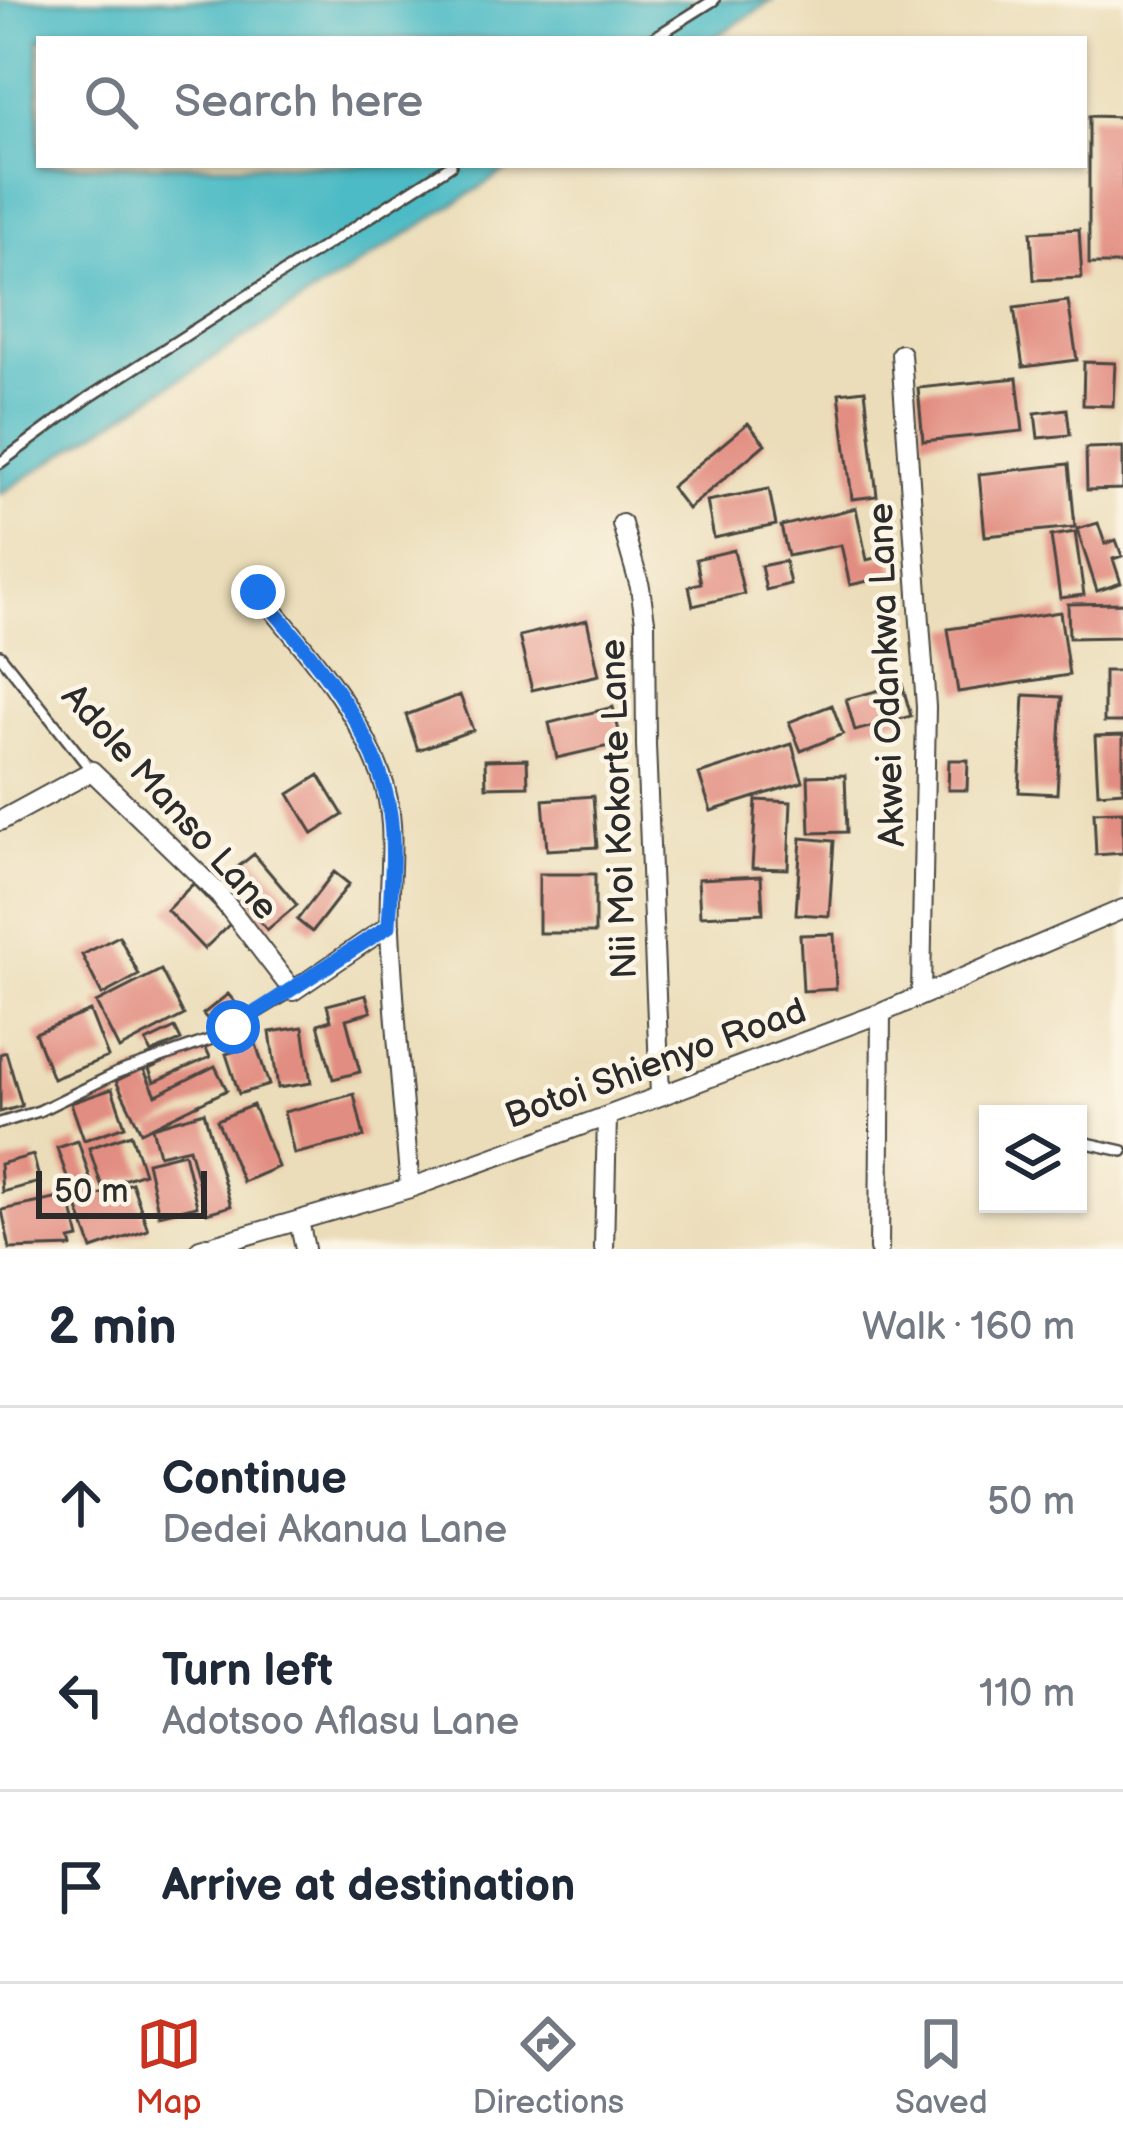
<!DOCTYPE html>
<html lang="en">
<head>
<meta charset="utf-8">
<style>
  body { margin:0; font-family:"Balsamiq Sans",sans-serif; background:#f2f2f3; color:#1f2937 }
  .controls { position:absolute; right:36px; bottom:36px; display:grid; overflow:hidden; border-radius:0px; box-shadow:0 3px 9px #0004 }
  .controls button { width:108px; height:108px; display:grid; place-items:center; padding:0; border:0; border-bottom:3px solid #e0e1e3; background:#fff; color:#1f2937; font:60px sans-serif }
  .scale { position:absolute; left:36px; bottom:30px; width:171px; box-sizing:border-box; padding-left:12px; border:6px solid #2b2b2b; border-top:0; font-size:33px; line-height:42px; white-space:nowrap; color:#2b2b2b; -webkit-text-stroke:9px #fcf5e5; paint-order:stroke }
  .stop { position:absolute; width:36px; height:36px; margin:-27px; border:9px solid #1a73e8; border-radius:50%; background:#fff }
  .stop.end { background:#1a73e8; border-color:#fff; box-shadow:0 3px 12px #0008 }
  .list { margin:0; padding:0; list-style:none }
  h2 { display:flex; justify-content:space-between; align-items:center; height:156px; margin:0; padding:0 48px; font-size:51px }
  h2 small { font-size:39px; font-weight:400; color:#747a83 }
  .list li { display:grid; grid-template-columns:78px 1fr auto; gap:36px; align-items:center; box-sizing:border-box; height:192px; padding:0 48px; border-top:3px solid #e0e1e3 }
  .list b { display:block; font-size:45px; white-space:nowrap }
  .list p { margin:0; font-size:39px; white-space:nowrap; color:#747a83 }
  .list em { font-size:39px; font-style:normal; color:#747a83 }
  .icon { flex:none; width:66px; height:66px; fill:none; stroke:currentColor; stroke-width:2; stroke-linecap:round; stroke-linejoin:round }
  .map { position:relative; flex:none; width:1123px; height:1249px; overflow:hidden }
  .search { position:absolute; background:#fff; box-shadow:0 3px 9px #0004; left:36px; right:36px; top:36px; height:132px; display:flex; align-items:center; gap:30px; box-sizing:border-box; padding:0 42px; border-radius:0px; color:#747a83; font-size:45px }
  .sheet { height:732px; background:#fff }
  nav { display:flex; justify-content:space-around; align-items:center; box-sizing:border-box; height:168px; border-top:3px solid #e0e1e3; background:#fff; font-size:33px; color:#747a83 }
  nav a { display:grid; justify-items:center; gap:6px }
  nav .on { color:#c8321e }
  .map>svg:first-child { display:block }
  .water { fill:#4dbbc5; stroke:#3c7378; stroke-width:3 }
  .building { fill:#e28d81 }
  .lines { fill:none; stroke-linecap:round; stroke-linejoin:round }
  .lane-casing { stroke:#484640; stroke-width:14 }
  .street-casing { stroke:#484640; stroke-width:22 }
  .lane { stroke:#fff; stroke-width:9 }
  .street { stroke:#fff; stroke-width:18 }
  .route { stroke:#1a73e8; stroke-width:15 }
  .labels { text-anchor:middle; stroke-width:9; stroke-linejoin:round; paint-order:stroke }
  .street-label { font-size:36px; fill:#2b2b2b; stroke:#fcf5e5 }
</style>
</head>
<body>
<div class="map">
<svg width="1123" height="1249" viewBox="0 0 1123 1249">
  <rect width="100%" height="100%" fill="#fcf5e5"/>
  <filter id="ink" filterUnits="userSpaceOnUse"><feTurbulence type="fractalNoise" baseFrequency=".00833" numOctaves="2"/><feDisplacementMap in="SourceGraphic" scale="24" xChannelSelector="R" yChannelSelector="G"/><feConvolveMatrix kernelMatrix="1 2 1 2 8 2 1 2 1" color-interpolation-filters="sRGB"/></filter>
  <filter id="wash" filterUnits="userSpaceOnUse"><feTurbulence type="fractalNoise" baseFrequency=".004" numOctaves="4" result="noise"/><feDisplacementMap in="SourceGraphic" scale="48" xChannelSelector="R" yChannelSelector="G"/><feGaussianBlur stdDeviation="2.7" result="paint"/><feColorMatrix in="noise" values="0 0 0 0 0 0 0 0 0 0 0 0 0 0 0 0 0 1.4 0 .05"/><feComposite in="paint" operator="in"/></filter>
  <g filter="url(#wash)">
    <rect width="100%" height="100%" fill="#ebddb9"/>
    <!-- water -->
    <path class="water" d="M0,0H773L712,39H39V165H515L0,494Z"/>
    <g id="blocks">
      <!-- building -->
      <path class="building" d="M1089,116L1123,117V264H1089Z
        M1079,229L1082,278L1034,280L1031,232Z
        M1068,301L1077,360L1023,367L1014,308Z
        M1084,362L1115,363L1113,406L1083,405Z
        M1017,378L1023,431L923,441L918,388Z
        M865,390L877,496L852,499L839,393Z
        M1067,409L1070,435L1038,438L1035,413Z
        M748,423L765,444L688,509L671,487Z
        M1123,447V489L1087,490L1086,448Z
        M1069,464L1075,527L985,536L979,474Z
        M769,489L776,525L714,538L707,501Z
        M856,508L867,560L891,554L896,575L850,585L841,545L788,556L781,526Z
        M1098,523L1105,544L1116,540L1122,556L1113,559L1121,583L1097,591L1077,529Z
        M1075,532L1084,595L1060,598L1051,536Z
        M734,550L744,594L693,606L689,586L701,583L696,559Z
        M785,561L790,584L766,590L761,566Z
        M1123,603V637L1069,638L1068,604Z
        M1060,612L1069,675L958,692L948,629Z
        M587,620L599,675L532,690L519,636Z
        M1104,671H1123V722H1104Z
        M902,684L911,716L855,731L846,699Z
        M460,695L473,730L418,750L406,715Z
        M1024,695L1062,697L1057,794L1019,792Z
        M832,705L843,734L801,751L789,722Z
        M613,707L622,743L557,758L549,723Z
        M1123,735V791L1098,793L1095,736Z
        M792,744L803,782L711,811L699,774Z
        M527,759L528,786L486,787L485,760Z
        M949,760H968L967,790H948Z
        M319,775L343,815L313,834L289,794Z
        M845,775L847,832L810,833L808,776Z
        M593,796L597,847L547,850L543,800Z
        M756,800L791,802L788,869L752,868Z
        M1123,811V853L1096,855L1094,812Z
        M801,838L834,841L829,916L796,914Z
        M254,854L297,905L267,930L224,878Z
        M334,872L349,884L312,932L297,920Z
        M539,874H595V933H539Z
        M761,876L763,913L700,916L698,879Z
        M193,884L231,923L204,949L167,910Z
        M834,934L836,989L803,991L800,935Z
        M119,936L139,975L102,995L82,955Z
        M161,970L184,1015L119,1049L96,1003Z
        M228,994L244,1013L219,1033L203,1014Z
        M366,995L371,1012L346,1019L360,1072L333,1079L318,1024L331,1020L327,1005Z
        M90,1011L108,1057L53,1079L35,1033Z
        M303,1027L311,1083L278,1088L270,1032Z
        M175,1028L181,1040L151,1053L146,1042Z
        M204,1044L210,1057L154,1082L149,1069Z
        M256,1044L269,1085L239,1094L226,1054Z
        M6,1052L22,1106L0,1112V1054Z
        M215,1066L227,1090L141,1132L116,1081L143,1068L156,1095Z
        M112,1089L125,1126L84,1140L71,1103Z
        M354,1094L364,1137L294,1154L284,1112Z
        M253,1105L278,1167L243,1182L217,1120Z
        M204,1112L231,1206L207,1213L189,1148L159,1155L152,1127Z
        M131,1134L144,1173L102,1187L89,1148Z
        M78,1141L96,1196L132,1183L148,1230L92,1249L57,1148Z
        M184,1153L197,1206L159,1215L147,1162Z
        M33,1155L40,1182L2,1192L0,1164Z
        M69,1196L79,1238L70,1240L72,1247L10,1249L2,1210Z"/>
    </g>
  </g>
  <g filter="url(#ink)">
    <use href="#blocks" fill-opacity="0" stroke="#484640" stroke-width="3"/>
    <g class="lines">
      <!-- lane casing -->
      <g class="lane-casing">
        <path id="lane" d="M652,39L714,0
          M0,463L88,398L451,165
          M0,655L92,771
          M0,1123L39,1111L119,1072L212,1039L293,991
          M1078,1141L1123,1151"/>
      </g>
      <!-- street casing -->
      <g class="street-casing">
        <path id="street" d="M901,354L926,707L921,994
          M622,524L640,587L645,621L646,745L660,1095
          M258,592C304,647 356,706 381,775C400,825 387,878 390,930C394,1016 403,1102 410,1188
          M0,821L92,771L216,891L293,991L390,925
          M299,1221L305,1249
          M200,1249L410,1188L607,1116L881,1013L1123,909
          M604,1249L607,1116
          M879,1249L881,1013"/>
      </g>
      <!-- lane -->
      <use href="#lane" class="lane"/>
      <!-- street -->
      <use href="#street" class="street"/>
    </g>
  </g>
  <g class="lines" filter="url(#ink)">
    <!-- route -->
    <path class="route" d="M233,1027L389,926C391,889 395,850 390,814C378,729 311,655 258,592"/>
  </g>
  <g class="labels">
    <!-- street labels -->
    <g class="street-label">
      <text transform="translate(885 675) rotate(-92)" y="13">Akwei Odankwa Lane</text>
      <text transform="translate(171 801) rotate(48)" y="13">Adole Manso Lane</text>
      <text transform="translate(617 809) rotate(-92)" y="13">Nii Moi Kokorte Lane</text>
      <text transform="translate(655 1062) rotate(-20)" y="13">Botoi Shienyo Road</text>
    </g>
  </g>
</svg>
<div class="controls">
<button><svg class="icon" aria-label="layers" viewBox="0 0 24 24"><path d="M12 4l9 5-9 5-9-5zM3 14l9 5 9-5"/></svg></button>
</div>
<div class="scale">50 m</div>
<div class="stop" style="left:233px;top:1027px"></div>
<div class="stop end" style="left:258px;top:592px"></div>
<div class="search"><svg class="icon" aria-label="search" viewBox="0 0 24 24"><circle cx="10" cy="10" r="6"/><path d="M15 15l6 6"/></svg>Search here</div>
</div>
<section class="sheet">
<h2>2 min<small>Walk · 160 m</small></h2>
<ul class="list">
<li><svg class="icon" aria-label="ahead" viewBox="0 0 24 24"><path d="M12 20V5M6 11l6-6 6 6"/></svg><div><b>Continue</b><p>Dedei Akanua Lane</p></div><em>50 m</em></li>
<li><svg class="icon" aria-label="left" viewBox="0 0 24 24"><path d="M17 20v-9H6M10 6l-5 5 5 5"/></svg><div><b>Turn left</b><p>Adotsoo Aflasu Lane</p></div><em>110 m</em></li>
<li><svg class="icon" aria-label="arrive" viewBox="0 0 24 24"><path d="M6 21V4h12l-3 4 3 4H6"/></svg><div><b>Arrive at destination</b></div></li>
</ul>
</section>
<nav>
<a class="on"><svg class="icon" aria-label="map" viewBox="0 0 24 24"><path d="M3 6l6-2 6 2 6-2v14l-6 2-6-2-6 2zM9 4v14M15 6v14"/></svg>Map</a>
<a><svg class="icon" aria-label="directions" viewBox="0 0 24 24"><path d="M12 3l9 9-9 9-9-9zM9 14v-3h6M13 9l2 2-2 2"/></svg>Directions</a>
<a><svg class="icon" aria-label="saved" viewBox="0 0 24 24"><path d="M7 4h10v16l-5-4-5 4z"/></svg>Saved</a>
</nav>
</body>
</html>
